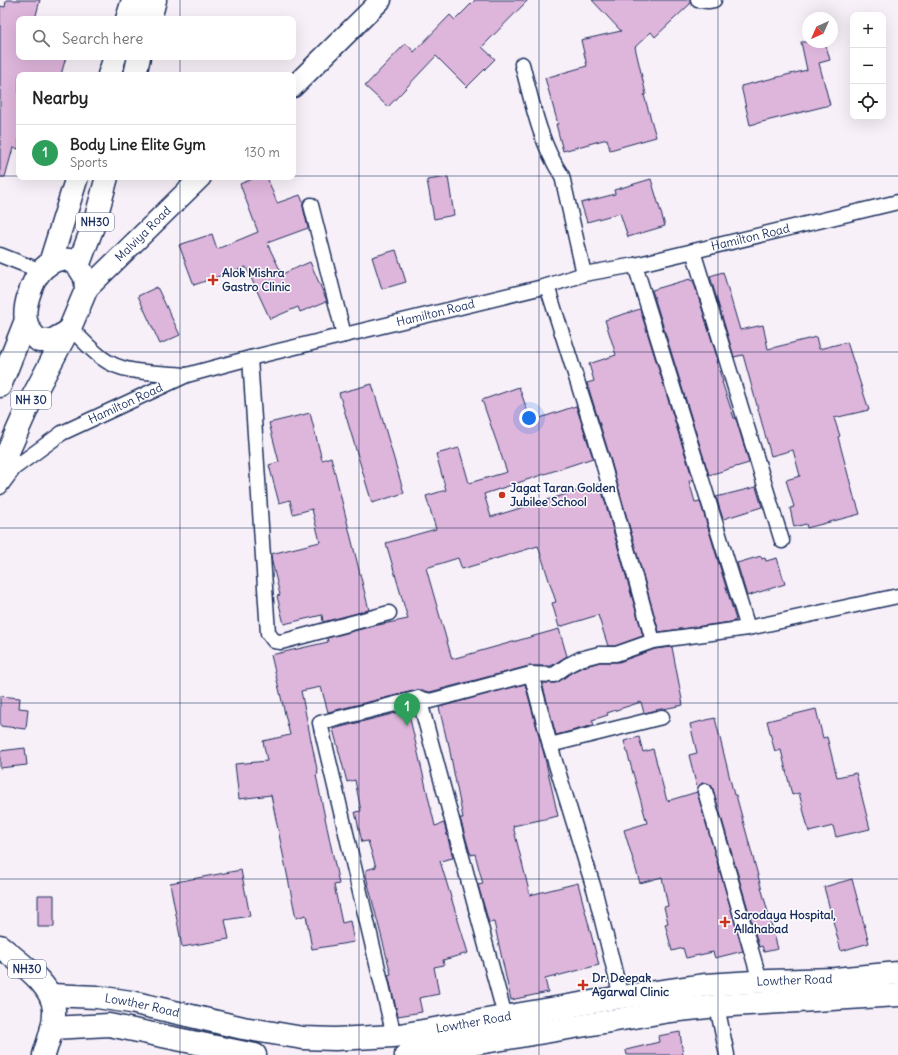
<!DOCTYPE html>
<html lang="en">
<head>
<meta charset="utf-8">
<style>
  body { margin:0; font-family:Delius,sans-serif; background:#f2f2f2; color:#222 }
  .controls { position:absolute; right:12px; top:12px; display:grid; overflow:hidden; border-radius:8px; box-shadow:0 4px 16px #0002 }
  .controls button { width:36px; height:36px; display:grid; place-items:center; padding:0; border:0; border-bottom:1px solid #e0e0e0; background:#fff; color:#222; font:20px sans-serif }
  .compass { position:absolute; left:802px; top:12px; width:36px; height:36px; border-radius:50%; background:#fff; box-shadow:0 4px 16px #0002; rotate:225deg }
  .you { position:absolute; left:529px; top:418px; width:14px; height:14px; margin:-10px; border:3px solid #fff; border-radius:50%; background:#1a73e8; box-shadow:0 0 0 6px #1a73e833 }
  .badge { display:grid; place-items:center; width:26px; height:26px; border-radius:50%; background:#d93025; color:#fff; font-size:13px; font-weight:700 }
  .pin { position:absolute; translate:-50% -33px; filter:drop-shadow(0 1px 2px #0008) }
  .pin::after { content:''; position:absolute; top:21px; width:14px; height:12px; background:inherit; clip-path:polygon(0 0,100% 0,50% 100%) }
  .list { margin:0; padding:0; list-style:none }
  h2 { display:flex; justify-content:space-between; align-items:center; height:52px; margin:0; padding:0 16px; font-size:17px }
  h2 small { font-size:13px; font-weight:400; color:#767676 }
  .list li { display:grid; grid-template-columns:26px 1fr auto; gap:12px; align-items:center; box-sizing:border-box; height:56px; padding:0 16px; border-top:1px solid #e0e0e0 }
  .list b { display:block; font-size:15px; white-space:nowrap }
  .list p { margin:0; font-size:13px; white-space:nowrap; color:#767676 }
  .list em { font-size:13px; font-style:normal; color:#767676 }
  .icon { flex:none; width:22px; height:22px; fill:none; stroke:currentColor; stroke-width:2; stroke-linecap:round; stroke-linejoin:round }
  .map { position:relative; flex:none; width:898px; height:1055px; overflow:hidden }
  .search { position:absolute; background:#fff; box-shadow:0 4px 16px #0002; left:16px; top:16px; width:280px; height:44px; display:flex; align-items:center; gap:10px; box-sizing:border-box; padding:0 14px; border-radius:8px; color:#767676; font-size:15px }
  .panel { position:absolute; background:#fff; box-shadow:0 4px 16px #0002; left:16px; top:72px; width:280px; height:108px; border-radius:8px }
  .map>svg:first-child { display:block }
  .building { fill:#deb5db; stroke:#1b2f5e }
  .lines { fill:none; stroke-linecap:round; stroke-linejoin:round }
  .street-casing { stroke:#1b2f5e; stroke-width:17 }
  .secondary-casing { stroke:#1b2f5e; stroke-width:23 }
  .primary-casing { stroke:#1b2f5e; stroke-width:25 }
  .highway-casing { stroke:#1b2f5e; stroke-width:25 }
  .street { stroke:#fff; stroke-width:14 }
  .secondary { stroke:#fff; stroke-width:20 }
  .primary { stroke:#fff; stroke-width:22 }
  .highway { stroke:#fff; stroke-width:22 }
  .grid { fill:none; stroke:#1b2f5e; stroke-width:1; stroke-opacity:0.55 }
  .poi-dot { fill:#c8321e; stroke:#fff; stroke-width:1.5 }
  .labels { text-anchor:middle; stroke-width:3; stroke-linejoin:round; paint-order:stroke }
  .shield { fill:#fff; stroke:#5f6d8e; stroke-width:1 }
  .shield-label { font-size:11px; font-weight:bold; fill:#1b2f5e }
  .street-label { font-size:12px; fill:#1b2f5e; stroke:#fff }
  .poi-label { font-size:12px; font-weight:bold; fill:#1b2f5e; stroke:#fff; text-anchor:start }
</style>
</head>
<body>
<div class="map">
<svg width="898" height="1055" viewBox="0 0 898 1055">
  <rect width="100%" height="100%" fill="#f8f0f8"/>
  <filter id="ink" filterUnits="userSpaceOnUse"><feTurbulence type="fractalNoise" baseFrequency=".025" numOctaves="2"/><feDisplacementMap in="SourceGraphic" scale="8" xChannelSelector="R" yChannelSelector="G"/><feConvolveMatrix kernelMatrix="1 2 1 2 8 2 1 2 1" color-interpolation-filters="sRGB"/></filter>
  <g filter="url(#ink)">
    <!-- building -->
    <path class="building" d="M6,0H40L35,19H19V57H66L61,75H19V149L13,148L5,177H0V6L5,7Z
      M475,0H528L482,47L495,59L467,87L436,56L388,107L365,86L406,43L414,52L450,15L455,20Z
      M592,0H690V4L655,37L651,32L635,47L646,94L644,95L656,137L610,150L607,139L563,151L556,124H558L545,78L587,66L581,40L621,31Z
      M801,42H825L830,60L819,63L830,105L750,125L741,86L807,70Z
      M257,177H267L277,203L300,195L303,202V207L308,228L267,243L282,274L310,262L327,301L300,312L298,307L270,319L246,267L194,285L179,245L212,234L217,249L258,232L240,184Z
      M448,177L454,215L434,219L427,180Z
      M651,179L665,226L628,237L620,213L587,222L581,203L615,194L614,190Z
      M396,250L406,282L382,289L372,257Z
      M723,272L740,330L763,325L768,349L816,337L819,349L847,342L869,410L834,418L840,436L838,437L855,501H856L860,514L807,528L806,524L794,527L790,508L794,507L786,480L800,476L793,450L771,456L743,355L734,357L710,276Z
      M690,279L691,281L693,280L718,360L716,361L723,382H722L734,418H735L737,422L749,463L709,475L652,290Z
      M157,287L180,335L160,344L138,296Z
      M640,309L693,480L689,481L695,502L700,501L730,600L736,620L731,622L659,632L609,454L587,383L594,381L589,364L616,355L605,320Z
      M372,384L404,493L372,503L339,393Z
      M519,387L531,421L576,406L593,458L484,494L491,517L600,484L643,636L615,646H608L598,615L559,627L552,603L556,602L538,546L462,569L458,558L426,568L452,659L559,629L567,656L551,666H529L430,692L417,690L328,712L321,687L301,691L318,774L316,775L339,884L334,885L342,923L350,921L354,942L312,949L306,915L296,918L271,795L239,799L235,764L267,761L263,741L290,735L271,655L328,642L327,638L373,626L408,619L386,543L436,529L426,496L446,490L436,454L459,448L469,483L507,472L482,400Z
      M310,413L322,460L331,457L369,610L323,622L322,615L284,624L277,596L280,595L272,562L271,554L320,542L312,509L293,514L290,500L279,503L269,465L279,462L269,423Z
      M756,487L762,507L723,519L716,497Z
      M761,556L762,559L765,558L766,561L777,558L785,584L747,596L737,563Z
      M672,647L683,705L644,713L641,702L607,713L608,715L592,720L594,725L556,735L542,683H554L558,682L572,672L583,667L600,662H619L655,649Z
      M525,684L544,754L558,816L513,826L530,895L578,883L599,965L545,979L548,992L511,1000L494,922L489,923L478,885L483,884L475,854L471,855V853H470L460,818H463L454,773L448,741H447L439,707Z
      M0,696L20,698L19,708L28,709L26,729L0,726Z
      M816,709L823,738L827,737L837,777L856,773L870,829L836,837L833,826L809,832L799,793L792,795L781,750L775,752L767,721Z
      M408,710L435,826L444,823L453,858L440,861L468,953L443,960L444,965L434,967L439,994L419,998L422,1012L398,1016L388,975L391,974L366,876V870L376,867L368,841L362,842L355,812L361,811L355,780L347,782L333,729Z
      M715,718L734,795H736L778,949L764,952L762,946L759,947L713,789L711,785L707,783H702L697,788L689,755L697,753L690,724Z
      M639,737L643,752L653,749L667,801L697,792L743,951L715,958L713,952L686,958L683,948L672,951L665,924L668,923L664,907L668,906L662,877L640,883L624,830L647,823L624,741Z
      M25,748L27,765L0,768V751Z
      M241,870L250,916L225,920L229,939L182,947L170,883Z
      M852,879L869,943L841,951L824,887Z
      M38,895H54V927H38Z
      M680,1032L683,1055H627L626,1050L659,1042L658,1036Z"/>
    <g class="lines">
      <!-- street casing -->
      <g class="street-casing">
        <g id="street">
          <path d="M698,0L708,1L714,0"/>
          <path d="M522,64C532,102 540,143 562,176L584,274"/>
          <path d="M311,205L344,335"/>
          <path d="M693,251L782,541"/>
          <path d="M0,255L41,271"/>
          <path d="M635,265L748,628"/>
          <path d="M547,286L601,456L653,641"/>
          <path d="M70,328C81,338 90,349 102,358C124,375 158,372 185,375"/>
          <path d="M250,358L268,633L274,641L281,642L389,613"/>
          <path id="s1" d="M0,487L14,468L62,433L187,375L250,358L547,286L584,274L635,265L898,202"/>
          <path d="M531,674L550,745L595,892L621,997"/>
          <path d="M419,698L505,1016"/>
          <path d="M550,745L662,717"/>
          <path d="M705,791L760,981"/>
          <path d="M717,1006L727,1055"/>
          <path d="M394,1036L320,723L419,698L430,701L531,674L554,675L568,665L580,659L599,654H616L653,641L748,628L898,596"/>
        </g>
      </g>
      <!-- secondary casing -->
      <g class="secondary-casing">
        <g id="secondary">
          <path d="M293,87L381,0"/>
          <path id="s2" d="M86,290L201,177"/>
        </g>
      </g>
      <!-- primary casing -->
      <g class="primary-casing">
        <g id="primary">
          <path id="s3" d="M51,995L97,997L131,1002L243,1028L303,1038L335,1039L394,1036L621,997L706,985L770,981L835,979L898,973"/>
          <path d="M52,1028L109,1025L255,1055"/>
          <path d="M406,1055L670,1011L717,1006L898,995"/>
        </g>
      </g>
      <!-- highway casing -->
      <g class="highway-casing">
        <path id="highway" d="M127,19L133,0
          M150,19L155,0
          M109,75L115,57
          M135,75L139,57
          M59,259L69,260L78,266L85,277L86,290L70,328L67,332L51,341H39C33,335 27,329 26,320C23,307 32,281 41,271C46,265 52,262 59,259Z
          M50,263L77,177
          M78,266L95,221L107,177
          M0,386L26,320
          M0,470L30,402L67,332
          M0,946C18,962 53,984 54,1010C55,1025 48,1041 44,1055"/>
      </g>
      <!-- street -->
      <use href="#street" class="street"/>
      <!-- secondary -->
      <use href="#secondary" class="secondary"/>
      <!-- primary -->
      <use href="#primary" class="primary"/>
      <!-- highway -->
      <use href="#highway" class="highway"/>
    </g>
  </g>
  <!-- grid -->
  <path class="grid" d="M180,0V19M359,0V1055M539,0V1055M718,0V1055M180,57V75M0,176H19M293,176H898M180,177V1055M0,352H898M0,528H898M0,703H898M0,879H898"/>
  <!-- markers -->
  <g class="poi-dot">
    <path d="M211 274h4v4h4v4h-4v4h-4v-4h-4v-4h4z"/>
    <circle cx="502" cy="495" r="4"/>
    <path d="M723 916h4v4h4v4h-4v4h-4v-4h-4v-4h4z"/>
    <path d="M581 979h4v4h4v4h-4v4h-4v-4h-4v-4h4z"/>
  </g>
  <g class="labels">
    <!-- shield labels -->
    <g class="shield">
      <rect x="76" y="213" width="38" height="18" rx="3"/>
      <rect x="11" y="391" width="40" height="18" rx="3"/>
      <rect x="8" y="960" width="38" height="18" rx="3"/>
    </g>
    <g class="shield-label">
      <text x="95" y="226">NH30</text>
      <text x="31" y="404">NH 30</text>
      <text x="27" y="973">NH30</text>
    </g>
    <!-- street labels -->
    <g class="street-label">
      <text dy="4" stroke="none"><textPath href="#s2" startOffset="80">Malviya Road</textPath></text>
      <text dy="4" stroke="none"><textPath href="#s1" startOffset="801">Hamilton Road</textPath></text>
      <text dy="4" stroke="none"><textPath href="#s1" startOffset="477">Hamilton Road</textPath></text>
      <text dy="4" stroke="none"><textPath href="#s1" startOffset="153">Hamilton Road</textPath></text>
      <text dy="4" stroke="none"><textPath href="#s3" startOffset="752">Lowther Road</textPath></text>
      <text dy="4" stroke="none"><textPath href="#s3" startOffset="92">Lowther Road</textPath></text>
      <text dy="4" stroke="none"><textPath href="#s3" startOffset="428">Lowther Road</textPath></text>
    </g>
    <!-- poi labels -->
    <g class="poi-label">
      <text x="222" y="277">Alok Mishra<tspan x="222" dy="14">Gastro Clinic</tspan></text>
      <text x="510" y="492">Jagat Taran Golden<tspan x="510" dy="14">Jubilee School</tspan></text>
      <text x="734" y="919">Sarodaya Hospital,<tspan x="734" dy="14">Allahabad</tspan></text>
      <text x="592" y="982">Dr. Deepak<tspan x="592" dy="14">Agarwal Clinic</tspan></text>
    </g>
  </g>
</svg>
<div class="controls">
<button>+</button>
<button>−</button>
<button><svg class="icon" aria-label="locate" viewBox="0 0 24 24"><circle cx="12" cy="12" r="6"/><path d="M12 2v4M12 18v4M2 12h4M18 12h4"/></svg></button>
</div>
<svg class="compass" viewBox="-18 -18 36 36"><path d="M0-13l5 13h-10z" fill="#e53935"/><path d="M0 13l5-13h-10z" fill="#767676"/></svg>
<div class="you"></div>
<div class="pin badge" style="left:407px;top:726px;background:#2e9e5b">1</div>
<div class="search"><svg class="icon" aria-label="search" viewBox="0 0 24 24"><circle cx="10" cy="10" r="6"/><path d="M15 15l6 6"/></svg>Search here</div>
<section class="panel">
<h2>Nearby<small></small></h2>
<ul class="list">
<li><span class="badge" style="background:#2e9e5b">1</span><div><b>Body Line Elite Gym</b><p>Sports</p></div><em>130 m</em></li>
</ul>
</section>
</div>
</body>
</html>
